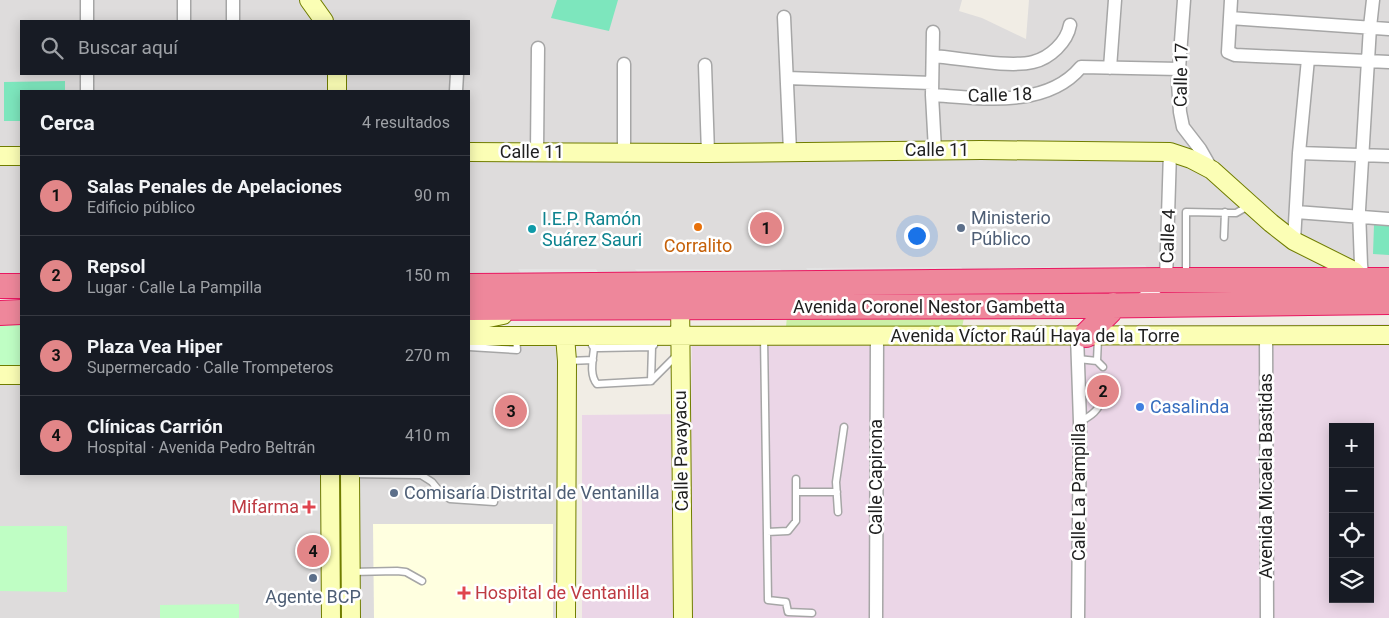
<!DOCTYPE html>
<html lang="es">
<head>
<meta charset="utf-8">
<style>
  body { margin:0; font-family:Roboto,sans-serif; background:#20242c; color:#f1f3f6 }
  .controls { position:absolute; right:15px; bottom:15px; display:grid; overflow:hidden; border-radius:0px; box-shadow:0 2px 12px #0003 }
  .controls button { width:45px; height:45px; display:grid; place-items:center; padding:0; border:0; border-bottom:1px solid #363941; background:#171b24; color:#f1f3f6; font:25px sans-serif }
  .you { position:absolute; left:916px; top:235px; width:18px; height:18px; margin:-12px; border:4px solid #fff; border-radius:50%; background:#1a73e8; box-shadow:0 0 0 8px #1a73e833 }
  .badge { display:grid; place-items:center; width:32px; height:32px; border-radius:50%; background:#e28688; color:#111; font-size:16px; font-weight:700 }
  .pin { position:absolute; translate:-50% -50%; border:2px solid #fff; box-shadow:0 1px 5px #0006 }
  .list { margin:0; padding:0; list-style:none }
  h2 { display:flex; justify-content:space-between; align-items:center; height:65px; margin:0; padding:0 20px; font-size:21px }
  h2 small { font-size:16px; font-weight:400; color:#9ea1a6 }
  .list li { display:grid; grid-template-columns:32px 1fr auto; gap:15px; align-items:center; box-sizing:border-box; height:80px; padding:0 20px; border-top:1px solid #363941 }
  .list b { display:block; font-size:19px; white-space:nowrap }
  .list p { margin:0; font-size:16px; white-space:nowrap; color:#9ea1a6 }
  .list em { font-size:16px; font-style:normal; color:#9ea1a6 }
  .icon { flex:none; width:28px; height:28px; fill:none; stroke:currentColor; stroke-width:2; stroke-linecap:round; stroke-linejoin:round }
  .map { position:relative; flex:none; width:1389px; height:618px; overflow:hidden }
  .search { position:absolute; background:#171b24; box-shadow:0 2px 12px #0003; left:20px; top:20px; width:450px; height:55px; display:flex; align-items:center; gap:12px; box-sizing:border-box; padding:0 18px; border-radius:0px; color:#9ea1a6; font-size:19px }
  .panel { position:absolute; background:#171b24; box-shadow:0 2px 12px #0003; left:20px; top:90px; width:450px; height:385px; border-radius:0px }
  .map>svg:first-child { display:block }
  .residential { fill:#dedcdc; fill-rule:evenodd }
  .industrial { fill:#ebd6e7; fill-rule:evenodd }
  .education { fill:#ffffe0 }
  .grass { fill:#cbefa7 }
  .park { fill:#bffec4 }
  .pitch { fill:#7de6bd }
  .parking { fill:#e3e3e3 }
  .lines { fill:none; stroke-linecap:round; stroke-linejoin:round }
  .lane-casing { stroke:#a6a6a6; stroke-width:9 }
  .street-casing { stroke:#a6a6a6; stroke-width:15 }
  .secondary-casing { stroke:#707d00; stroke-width:20 }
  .highway-casing { stroke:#e91861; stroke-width:26 }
  .lane { stroke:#fff; stroke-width:6 }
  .street { stroke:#fff; stroke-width:12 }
  .secondary { stroke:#fbfeb5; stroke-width:18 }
  .highway { stroke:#ee879b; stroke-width:24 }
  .food-dot { fill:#e8710a; stroke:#fff; stroke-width:2 }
  .service-dot { fill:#5c6f8a; stroke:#fff; stroke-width:2 }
  .culture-dot { fill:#0f9aa8; stroke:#fff; stroke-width:2 }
  .shop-dot { fill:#3f7fe0; stroke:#fff; stroke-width:2 }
  .health-dot { fill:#e0444e; stroke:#fff; stroke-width:2 }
  .labels { text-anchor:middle; stroke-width:5; stroke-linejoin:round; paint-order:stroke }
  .street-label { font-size:18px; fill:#1f1f1f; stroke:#fff }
  .service-label { font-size:18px; fill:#4e5e75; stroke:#fff; text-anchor:start }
  .culture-label { font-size:18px; fill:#0d838f; stroke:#fff; text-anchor:start }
  .food-label { font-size:18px; fill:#c56008; stroke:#fff }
  .shop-label { font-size:18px; fill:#366cbe; stroke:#fff; text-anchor:start }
  .health-label { font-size:18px; fill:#be3a42; stroke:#fff; text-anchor:end }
</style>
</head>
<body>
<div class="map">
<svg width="1389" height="618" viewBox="0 0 1389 618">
  <rect width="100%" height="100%" fill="#f1ede5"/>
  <!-- residential -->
  <path class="residential" d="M0,0H962L959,11L982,18L1026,39L1029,0H1389V276L469,279V91H21V281H0ZM21,21H469V74H21Z
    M567,327L572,618H0V339H21V474H469V328Z"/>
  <!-- industrial -->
  <path class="industrial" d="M1389,324V618H582V415L691,414L692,328ZM1333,427H1370V599H1333Z"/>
  <!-- education -->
  <path class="education" d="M373,524H553V618H374Z"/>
  <!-- grass -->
  <path class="grass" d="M787,316L964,318L962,327H786Z"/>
  <!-- park -->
  <path class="park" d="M0,323H21V368H0Z
    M0,526H67V592L0,591Z
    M239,604V618H160V605Z"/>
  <!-- pitch -->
  <path class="pitch" d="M557,0H618L609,31L551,18Z
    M65,81V91H21V121H4V82Z
    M1374,225L1389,226V255L1373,254Z"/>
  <!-- parking -->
  <path class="parking" d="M1145,265L1153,275L993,277L988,268Z
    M961,267L969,277H813L806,268Z
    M518,269H596L602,278H524Z
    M635,269H780L791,277H642Z"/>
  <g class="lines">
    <!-- lane casing -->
    <g class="lane-casing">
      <path id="lane" d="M1224,237L1225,212
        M1186,276V212L1236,213L1250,205
        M764,337L768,600L786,602L788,612L812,613
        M592,345L594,348H600L652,347L654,345
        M469,347L517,350L516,337
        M594,348C593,359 589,375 597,384L651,381L652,347
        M1078,359L1097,361L1103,367
        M568,361L593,360
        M1097,361L1098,338
        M1103,380V385
        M651,381L677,355
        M1080,422C1092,415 1098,411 1103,398
        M351,474L421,475L432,482L441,493L450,499L494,502
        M796,492H837
        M838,512L836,482L844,427
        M767,532L788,531L796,521V479
        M351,572L397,571L406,572L422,581"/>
    </g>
    <!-- street casing -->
    <g class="street-casing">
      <path id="street" d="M233,0V21
        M1184,0L1178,83L1180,112L1183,127L1200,149L1212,170
        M1231,0L1228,52L1235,55L1389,62
        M784,17L790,151
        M1230,18L1389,29
        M87,21V0
        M184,21V0
        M933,32L932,95L935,150
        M933,56C960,58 1009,68 1033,62C1050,58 1067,42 1070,25
        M705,65L708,153
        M1110,68L1115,0
        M787,78L932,83
        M87,91V74
        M456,91L457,74
        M932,95C980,98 1046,109 1081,67L1180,69
        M537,151L538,48
        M624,153V64
        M1299,153L1389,156
        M1296,212L1389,219
        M1294,241L1299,153L1308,59
        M1363,280L1361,265L1359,210L1370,27L1373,0
        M1137,303L1166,280L1170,152
        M1077,335L1080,422L1078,618
        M1266,335L1267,618
        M876,618L877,336"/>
    </g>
    <!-- secondary casing -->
    <g class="secondary-casing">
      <path id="secondary" d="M309,0L324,21
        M337,74V91
        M469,152L708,153L981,150L1170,152L1191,159L1212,170L1271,223L1294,241L1354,271L1363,280V284
        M0,156H21
        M680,296L683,618
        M469,322L503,315
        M469,336L1389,335
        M565,336L567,361L566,618
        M0,375H21
        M330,474L331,618
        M350,474L351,618"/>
    </g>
    <!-- highway casing -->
    <g class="highway-casing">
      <path id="highway" d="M0,286H21
        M469,286L1166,280H1389
        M469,308L1071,306L1389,302
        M0,313L21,312
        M1086,335L1110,311L1113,305"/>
    </g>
    <!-- lane -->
    <use href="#lane" class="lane"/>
    <!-- street -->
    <use href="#street" class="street"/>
    <!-- secondary -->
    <use href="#secondary" class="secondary"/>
    <!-- highway -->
    <use href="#highway" class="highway"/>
  </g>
  <!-- markers -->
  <circle class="food-dot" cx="698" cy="227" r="5"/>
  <g class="service-dot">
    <circle cx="961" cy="228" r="5"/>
    <circle cx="394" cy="493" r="5"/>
    <circle cx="313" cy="578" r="5"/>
  </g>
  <circle class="culture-dot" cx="532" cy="229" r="5"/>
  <circle class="shop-dot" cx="1140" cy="407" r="5"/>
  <g class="health-dot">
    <path d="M306.5 499.5h5v5h5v5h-5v5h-5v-5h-5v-5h5z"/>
    <path d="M461.5 585.5h5v5h5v5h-5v5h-5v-5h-5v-5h5z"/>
  </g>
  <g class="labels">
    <!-- street labels -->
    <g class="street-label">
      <text transform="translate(1181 75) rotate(-89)" y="6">Calle 17</text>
      <text transform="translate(1000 95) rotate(-2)" y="6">Calle 18</text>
      <text x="937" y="156">Calle 11</text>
      <text x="532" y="158">Calle 11</text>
      <text transform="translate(1168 236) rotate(-88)" y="6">Calle 4</text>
      <text x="929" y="313">Avenida Coronel Nestor Gambetta</text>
      <text x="1035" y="342">Avenida Víctor Raúl Haya de la Torre</text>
      <text transform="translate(681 451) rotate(-91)" y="6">Calle Pavayacu</text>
      <text transform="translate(1266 476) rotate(-90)" y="6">Avenida Micaela Bastidas</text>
      <text transform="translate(876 477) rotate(-90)" y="6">Calle Capirona</text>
      <text transform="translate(1079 492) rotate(-90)" y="6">Calle La Pampilla</text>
    </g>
    <!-- service labels -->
    <g class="service-label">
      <text x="971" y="224">Ministerio<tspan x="971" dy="21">Público</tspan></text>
      <text x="404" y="499">Comisaría Distrital de Ventanilla</text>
      <text x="313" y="603" text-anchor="middle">Agente BCP</text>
    </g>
    <!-- culture labels -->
    <g class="culture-label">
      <text x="542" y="225">I.E.P. Ramón<tspan x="542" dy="21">Suárez Sauri</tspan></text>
    </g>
    <!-- food labels -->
    <g class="food-label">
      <text x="698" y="252">Corralito</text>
    </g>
    <!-- shop labels -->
    <g class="shop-label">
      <text x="1150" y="413">Casalinda</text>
    </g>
    <!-- health labels -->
    <g class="health-label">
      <text x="299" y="513">Mifarma</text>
      <text x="475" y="599" text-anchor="start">Hospital de Ventanilla</text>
    </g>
  </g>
</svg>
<div class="controls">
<button>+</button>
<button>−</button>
<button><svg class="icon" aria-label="locate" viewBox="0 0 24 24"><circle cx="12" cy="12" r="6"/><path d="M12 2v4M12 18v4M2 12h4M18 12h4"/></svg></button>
<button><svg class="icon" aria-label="layers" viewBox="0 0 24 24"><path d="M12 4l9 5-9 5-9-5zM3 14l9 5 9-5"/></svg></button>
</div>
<div class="you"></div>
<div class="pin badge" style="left:766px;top:228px">1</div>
<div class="pin badge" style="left:1103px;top:391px">2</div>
<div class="pin badge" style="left:511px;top:411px">3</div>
<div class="pin badge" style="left:313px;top:551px">4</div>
<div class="search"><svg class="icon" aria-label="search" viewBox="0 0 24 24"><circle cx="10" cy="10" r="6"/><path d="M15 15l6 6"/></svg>Buscar aquí</div>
<section class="panel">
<h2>Cerca<small>4 resultados</small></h2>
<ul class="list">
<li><span class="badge">1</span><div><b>Salas Penales de Apelaciones</b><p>Edificio público</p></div><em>90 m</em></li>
<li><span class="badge">2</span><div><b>Repsol</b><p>Lugar · Calle La Pampilla</p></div><em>150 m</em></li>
<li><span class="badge">3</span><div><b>Plaza Vea Hiper</b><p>Supermercado · Calle Trompeteros</p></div><em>270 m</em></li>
<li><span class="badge">4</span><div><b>Clínicas Carrión</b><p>Hospital · Avenida Pedro Beltrán</p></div><em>410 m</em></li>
</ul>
</section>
</div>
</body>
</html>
